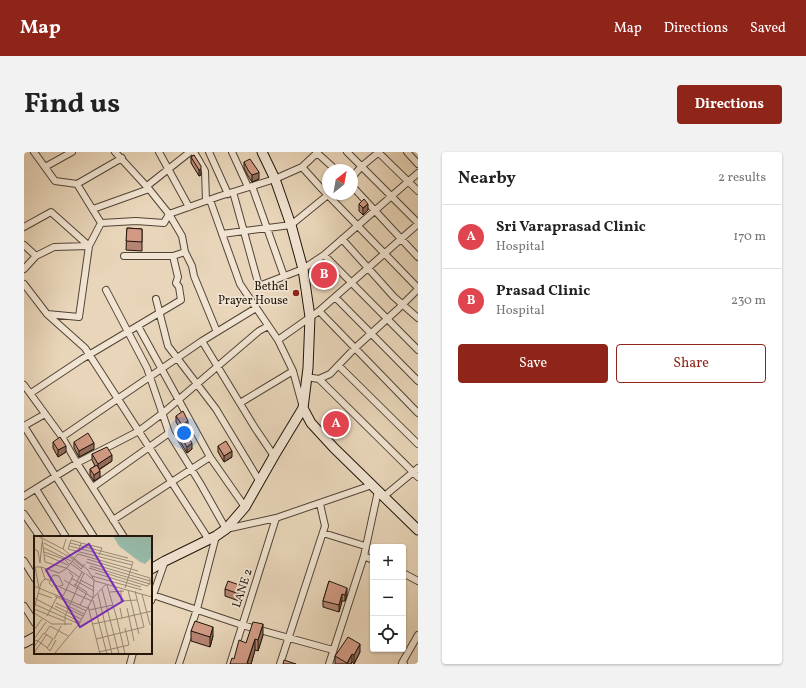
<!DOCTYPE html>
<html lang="en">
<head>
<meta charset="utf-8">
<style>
  body { margin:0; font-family:Vollkorn,serif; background:#f2f2f2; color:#222 }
  .controls { position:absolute; right:12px; bottom:12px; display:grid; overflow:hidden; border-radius:4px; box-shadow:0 1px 3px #0004 }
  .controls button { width:36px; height:36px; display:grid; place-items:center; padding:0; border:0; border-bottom:1px solid #e0e0e0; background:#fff; color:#222; font:20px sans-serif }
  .compass { position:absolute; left:298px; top:12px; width:36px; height:36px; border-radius:50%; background:#fff; box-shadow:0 1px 3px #0004; rotate:31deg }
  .you { position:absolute; left:160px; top:281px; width:14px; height:14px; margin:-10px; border:3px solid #fff; border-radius:50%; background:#1a73e8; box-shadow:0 0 0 6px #1a73e833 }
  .badge { display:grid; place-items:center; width:26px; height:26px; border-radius:50%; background:#8f2418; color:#fff; font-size:13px; font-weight:700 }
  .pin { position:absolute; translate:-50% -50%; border:2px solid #fff; box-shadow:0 1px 4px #0006 }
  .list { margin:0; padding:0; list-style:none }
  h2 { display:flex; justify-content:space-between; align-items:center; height:52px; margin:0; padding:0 16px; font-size:17px }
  h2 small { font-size:13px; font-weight:400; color:#767676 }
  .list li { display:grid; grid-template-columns:26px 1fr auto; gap:12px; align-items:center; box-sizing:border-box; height:64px; padding:0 16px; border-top:1px solid #e0e0e0 }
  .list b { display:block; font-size:15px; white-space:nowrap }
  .list p { margin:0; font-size:13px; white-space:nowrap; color:#767676 }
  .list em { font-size:13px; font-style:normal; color:#767676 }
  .actions { display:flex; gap:8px; padding:12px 16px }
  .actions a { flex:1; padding:9px 0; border:1px solid #8f2418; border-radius:4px; text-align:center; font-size:14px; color:#8f2418 }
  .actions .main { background:#8f2418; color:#fff }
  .icon { flex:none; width:22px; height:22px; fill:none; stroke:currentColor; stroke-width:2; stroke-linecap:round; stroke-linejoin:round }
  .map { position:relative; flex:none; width:394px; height:512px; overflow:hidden; border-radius:4px }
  header { display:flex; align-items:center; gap:24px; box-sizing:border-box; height:56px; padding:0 20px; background:#8f2418; color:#fff }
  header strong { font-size:19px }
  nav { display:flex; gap:22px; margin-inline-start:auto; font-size:14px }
  .intro { display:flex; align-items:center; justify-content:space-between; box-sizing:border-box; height:96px; padding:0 24px }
  h1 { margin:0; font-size:28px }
  .button { padding:10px 18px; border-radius:4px; background:#8f2418; color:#fff; font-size:14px; font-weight:700 }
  main { display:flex; gap:24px; padding:0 24px }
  aside { flex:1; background:#fff; border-radius:4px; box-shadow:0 1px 3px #0004 }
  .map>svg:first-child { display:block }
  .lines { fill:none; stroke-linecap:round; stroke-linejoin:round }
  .street-casing { stroke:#504436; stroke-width:8 }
  .secondary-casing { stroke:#1d140a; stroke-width:11 }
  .street { stroke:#f1e4d2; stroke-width:6 }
  .secondary { stroke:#f1e4d2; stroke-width:9 }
  .wall { fill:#b58472; stroke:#1d140a }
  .shaded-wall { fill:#936c5c; stroke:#1d140a }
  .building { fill:#d29a84; stroke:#1d140a }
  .poi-dot { fill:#8f2418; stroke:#f1e4d2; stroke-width:1.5 }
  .labels { text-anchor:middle; stroke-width:3.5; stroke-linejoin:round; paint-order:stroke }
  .poi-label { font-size:12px; fill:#1d140a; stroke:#f1e4d2; text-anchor:end }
  .street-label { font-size:12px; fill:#1d140a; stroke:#f1e4d2 }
  .inset-road { fill:none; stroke:#978874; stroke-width:1 }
  .view { fill:#7b2cbf; fill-opacity:0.15; stroke:#7b2cbf; stroke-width:2 }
  .inset-edge { fill:none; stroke:#1d140a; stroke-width:2 }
</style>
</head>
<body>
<header>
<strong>Map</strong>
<nav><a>Map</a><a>Directions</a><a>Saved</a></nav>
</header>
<div class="intro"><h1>Find us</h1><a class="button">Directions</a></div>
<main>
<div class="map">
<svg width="394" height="512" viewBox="0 0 394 512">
  <rect width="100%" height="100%" fill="#e9d6ba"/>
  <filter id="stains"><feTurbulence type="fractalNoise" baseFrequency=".005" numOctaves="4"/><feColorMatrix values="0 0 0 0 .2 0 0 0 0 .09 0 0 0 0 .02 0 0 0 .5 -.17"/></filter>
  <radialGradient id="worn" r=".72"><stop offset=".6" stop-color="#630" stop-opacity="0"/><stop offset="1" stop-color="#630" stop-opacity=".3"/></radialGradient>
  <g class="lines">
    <!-- street casing -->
    <g class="street-casing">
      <path id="street" d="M10,0L31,29L53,32L77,71L112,69L140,71L145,62L196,44L251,27L278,15L297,36L394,136
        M91,0L125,37L145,62L158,84L161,100L168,114L170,124L193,180
        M135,0L165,55
        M170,0L181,19L182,49
        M185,0L204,42
        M208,0L224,35
        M292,0L312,18
        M323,0L394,71
        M354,0L394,39
        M383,0L394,12
        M21,15L48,0
        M278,15L294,0
        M328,25L338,14L355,0
        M53,32L98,6
        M123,34L166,0
        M228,34L260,124
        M328,34L394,105
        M209,40L235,134L279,117L300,103L394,21
        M186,48L216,132L254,188L295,159L394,72
        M69,57L125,37
        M0,75L27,60L65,94L55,165L23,162
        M198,82L267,73L305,42
        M318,87L370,145L394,166
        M0,93L12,104
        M300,103L394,198
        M100,104H149L161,100
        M0,117L12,104L30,95L65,94L77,71
        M0,132L23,162L61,196L185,388
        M82,138L123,216L145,281L176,331L202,377L252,366L348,333
        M311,145L394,229
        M132,147L144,194L192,257L236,330
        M295,159L394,261
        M254,188L269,219L278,252
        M178,189L231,276L250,304
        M315,214L394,292
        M282,225L295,227L306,222L330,197L374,157L394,137
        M295,227L394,325
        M0,233L38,285L53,311L100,385
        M7,241L58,207L157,148L155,135L152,131L154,125L149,104
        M216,251L269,219
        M0,274L70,385
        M0,274L21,262
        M38,285L178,189L232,156
        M186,305L221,355
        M69,335L145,281
        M12,337L42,385
        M364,341L394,316
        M0,344L53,311L115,279L139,261L235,179L244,174
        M0,362L16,385
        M89,368L186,305L114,174
        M299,381L341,394
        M340,404L349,408
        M0,409L11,427
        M379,421L394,429
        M129,443L218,473L309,498
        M127,449L141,409
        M0,454L11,471
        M106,512L109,501
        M155,512L173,457L192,384
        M206,512L252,366
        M256,512L301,374L296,352
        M305,512L340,404L354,339
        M380,512L378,511L394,483"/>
    </g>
    <!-- secondary casing -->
    <g class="secondary-casing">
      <path id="secondary" d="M279,256L287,271L310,296L394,378
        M127,417L141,409L192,384L202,377L221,355L250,304L279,256L284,216L286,165L279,117L267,73L251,27L238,0
        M0,491L11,485"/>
    </g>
    <!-- street -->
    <use href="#street" class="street"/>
    <!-- secondary -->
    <use href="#secondary" class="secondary"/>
  </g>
  <!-- wall -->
  <path class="wall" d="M170,3L177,23L175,24L167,11V5Z
    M220,10L235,27L228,30L224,24L220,16Z
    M335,52L344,58L339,63L335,59Z
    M103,76L118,77V99L102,98Z
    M152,264L164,275L160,278L168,297L163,301L152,283V277L155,275L152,270Z
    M29,290L42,300L34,305L29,296Z
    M50,290L70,297L55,305L50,296Z
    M194,294L208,305L200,310L194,300Z
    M68,302L88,309L75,318L76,325L70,329L66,323V317L71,314L68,308Z
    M305,429L323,442L321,449H318L315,460L299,455V449Z
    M201,437L221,441L218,450L201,444Z
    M167,479L189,484L186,495L167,489Z
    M239,483L234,499L231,498L227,512H206L222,491Z
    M336,500L330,512L328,510L327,512H311V504Z"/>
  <!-- shaded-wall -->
  <path class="shaded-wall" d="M177,17V23L175,24V18Z
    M235,20V27L228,30V23Z
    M344,52V58L339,63V56Z
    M164,269V275L158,279V273Z
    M70,291V297L55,305V299Z
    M168,291V297L163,301V295Z
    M42,294V300L34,305V298Z
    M208,299V305L200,310V304Z
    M88,303V309L74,318V312Z
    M76,319V325L70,329V323Z
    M221,435V441L218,450V443Z
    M323,436V442L321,449V443Z
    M318,442V449L315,460V453Z
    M239,472V483L234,499V488Z
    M189,475V484L186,495V485Z
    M231,487V498L227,512H223Z
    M336,492V500L330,512V503Z
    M328,502V510L327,512H323Z"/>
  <!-- building -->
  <path class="building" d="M170,3L177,14V17L175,18L167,5Z
    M226,7L235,20L234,21L228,23L224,18L220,10Z
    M340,47L344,52L339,56L335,52Z
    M103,76L118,77V90L102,89Z
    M159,259L164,269L158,273L152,264Z
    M157,274L168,291L163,295L152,277Z
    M64,281L70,291L55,299L50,290Z
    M36,285L42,294L34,298L29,290Z
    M202,289L208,299L200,304L194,294Z
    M83,295L88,303L74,312L68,302Z
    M73,313L76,319L70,323L66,317Z
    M204,429L221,435L218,443L201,437Z
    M305,429L323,436L321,443L318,442L315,453L299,449Z
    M171,469L189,475L186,485L167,479Z
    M229,470L239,472L234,488L231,487L223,511H224V512H206L208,506L210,507L215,488L222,491Z
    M324,485L336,492L330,503L328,502L323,511L311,504Z
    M260,508L272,512H259Z"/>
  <!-- markers -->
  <circle class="poi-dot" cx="272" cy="141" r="4"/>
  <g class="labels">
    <!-- poi labels -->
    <g class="poi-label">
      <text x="264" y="138">Bethel<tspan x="264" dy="14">Prayer House</tspan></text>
    </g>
    <!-- street labels -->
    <g class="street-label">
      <text transform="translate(218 436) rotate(-72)" y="4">LANE 2</text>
    </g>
  </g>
  <!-- overview -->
  <g transform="translate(10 384)">
    <rect width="118" height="118" fill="#e9d6ba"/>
    <path d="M79,0H118V21L111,28L106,26L85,10Z" fill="#98baaa"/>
    <path class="inset-road" d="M4,0L29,13L32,3M8,2L11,26L32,32L45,41M10,7L39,23M36,7L94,22M47,7L37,4L35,10L99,26L91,52M35,10L34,13L98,29M10,12L37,25M0,13L4,15L6,27L8,6M29,13L54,34L60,44L59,62M45,13L47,7L68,12L65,19M10,16L30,23L35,28M11,19L34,29M39,23L49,31M53,23L116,42V48M38,25L47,33L51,28M52,26L116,45M36,27L51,38M56,30L116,48M0,31H7L25,37L32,33L44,18L104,35M1,31L5,52M7,31L11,43L20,45M55,32L113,50L116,48M61,37L107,51M52,38L61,45L118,61M58,40L108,54M37,42L60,55M30,44L59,62M46,44L60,51M19,48L58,65M40,48L53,56L46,69M0,50L53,72M41,50L48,36M19,51L15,47L19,39L25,40L29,49L26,50M68,53L85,118M87,54V65L103,64M94,54L105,98M76,56L90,55M4,57L18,62M64,58L78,118M108,58L116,89M21,60L52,75M29,60L39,40L35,36M0,62L46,86M59,64L73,118M22,67L49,80M0,68L45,88M21,70L47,83M54,70L66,118M36,71L50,78M86,72L88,82L83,83L91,118M93,72L100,105M0,73L7,47L11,43M0,73L30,85M55,74L79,69M0,77L18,88H38M13,80L23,61M88,82L118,75M59,88L83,83L73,49M31,89V80L50,37M0,94L8,83M11,97L16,90L34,100M0,103L12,86M20,103L27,90M62,103L110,91L101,55M0,104L4,105L11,110L13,112L19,103L10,97L4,105L0,111M13,112L16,115L22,104M65,116L95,109L91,92M0,117L13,98M20,118L45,88L59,62L72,48"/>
    <path class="view" d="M55,8L89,65L46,91L12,34Z"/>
    <rect width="118" height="118" class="inset-edge"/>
  </g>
  <rect width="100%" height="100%" filter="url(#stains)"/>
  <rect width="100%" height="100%" fill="url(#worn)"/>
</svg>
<div class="controls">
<button>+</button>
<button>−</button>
<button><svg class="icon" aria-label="locate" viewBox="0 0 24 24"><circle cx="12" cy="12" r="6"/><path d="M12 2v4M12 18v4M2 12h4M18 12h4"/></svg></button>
</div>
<svg class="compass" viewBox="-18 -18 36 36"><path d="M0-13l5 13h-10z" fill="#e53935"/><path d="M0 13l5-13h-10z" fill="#767676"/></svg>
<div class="you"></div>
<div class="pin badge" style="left:312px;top:272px;background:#e0444e">A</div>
<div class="pin badge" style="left:300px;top:123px;background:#e0444e">B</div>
</div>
<aside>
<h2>Nearby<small>2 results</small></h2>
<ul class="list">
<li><span class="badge" style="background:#e0444e">A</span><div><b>Sri Varaprasad Clinic</b><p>Hospital</p></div><em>170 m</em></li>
<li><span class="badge" style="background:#e0444e">B</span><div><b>Prasad Clinic</b><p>Hospital</p></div><em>230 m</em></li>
</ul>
<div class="actions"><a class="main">Save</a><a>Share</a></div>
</aside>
</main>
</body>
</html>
